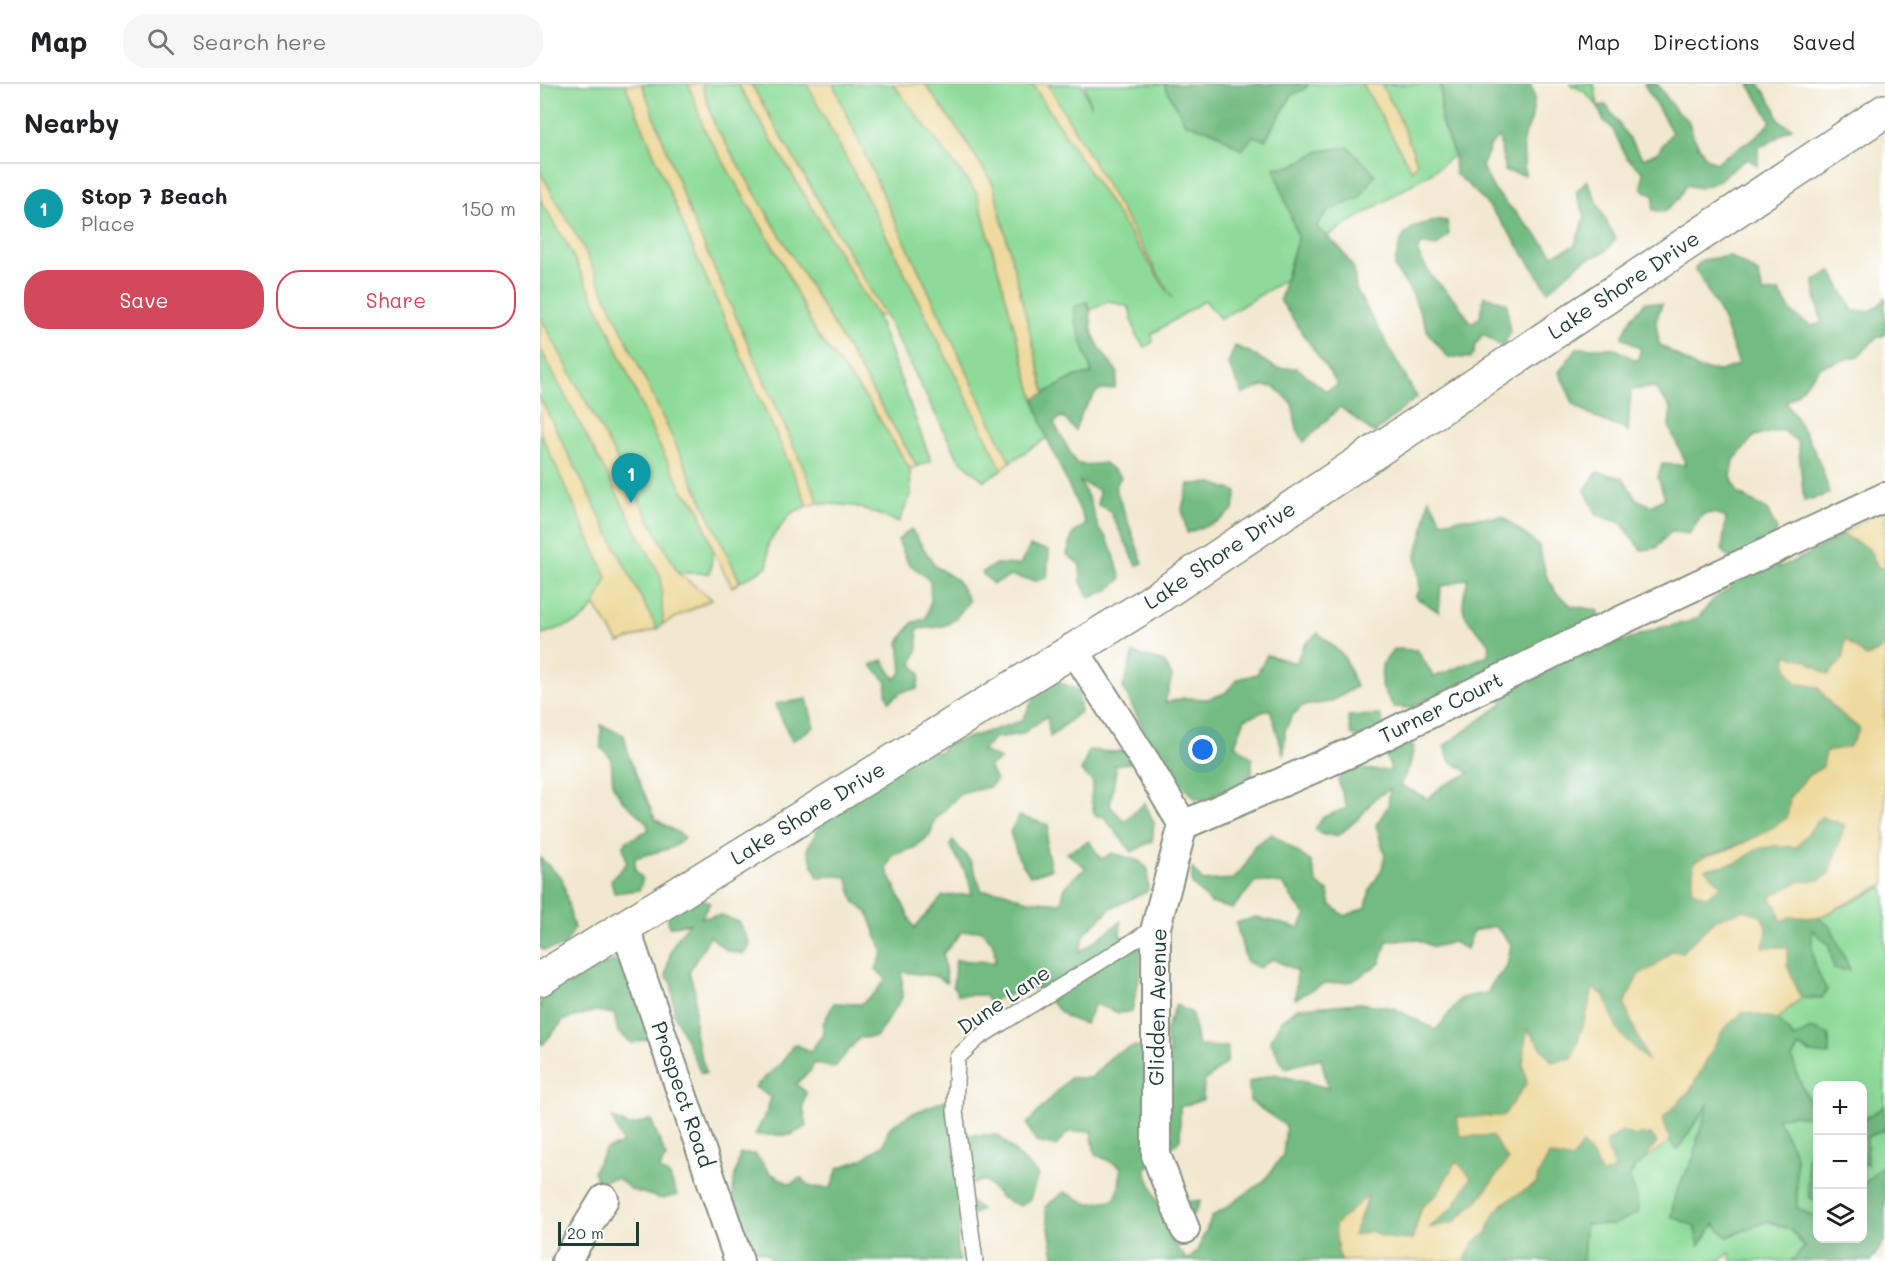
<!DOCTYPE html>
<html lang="en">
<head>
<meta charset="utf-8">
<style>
  body { margin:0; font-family:Mali,sans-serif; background:#f6f6f6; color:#202124 }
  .controls { position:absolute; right:18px; bottom:18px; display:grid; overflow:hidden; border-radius:12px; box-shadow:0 6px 24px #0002 }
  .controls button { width:54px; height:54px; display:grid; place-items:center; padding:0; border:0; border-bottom:2px solid #e0e0e0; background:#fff; color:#202124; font:30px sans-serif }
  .scale { position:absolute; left:18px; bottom:15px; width:81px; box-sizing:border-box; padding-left:6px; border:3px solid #1f3d34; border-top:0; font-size:16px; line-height:21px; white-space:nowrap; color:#1f3d34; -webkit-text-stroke:4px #fff; paint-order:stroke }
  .you { position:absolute; left:663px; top:666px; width:21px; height:21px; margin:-15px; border:4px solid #fff; border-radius:50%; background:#1a73e8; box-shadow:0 0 0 9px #1a73e833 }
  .badge { display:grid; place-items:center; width:39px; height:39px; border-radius:50%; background:#d1495b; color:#fff; font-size:20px; font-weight:700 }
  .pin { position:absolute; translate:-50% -50px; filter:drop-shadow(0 2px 3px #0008) }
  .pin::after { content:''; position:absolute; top:32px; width:21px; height:18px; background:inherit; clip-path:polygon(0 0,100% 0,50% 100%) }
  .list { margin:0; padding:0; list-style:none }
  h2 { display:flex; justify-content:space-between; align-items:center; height:78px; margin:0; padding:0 24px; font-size:26px }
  h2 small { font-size:20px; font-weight:400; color:#757577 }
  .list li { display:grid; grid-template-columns:39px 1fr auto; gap:18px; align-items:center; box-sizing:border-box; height:90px; padding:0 24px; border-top:2px solid #e0e0e0 }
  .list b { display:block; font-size:22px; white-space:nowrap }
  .list p { margin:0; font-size:20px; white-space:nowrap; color:#757577 }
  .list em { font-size:20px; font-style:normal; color:#757577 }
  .actions { display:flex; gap:12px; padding:18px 24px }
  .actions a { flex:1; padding:14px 0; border:2px solid #d1495b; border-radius:24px; text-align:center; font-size:21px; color:#d1495b }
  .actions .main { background:#d1495b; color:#fff }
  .icon { flex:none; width:33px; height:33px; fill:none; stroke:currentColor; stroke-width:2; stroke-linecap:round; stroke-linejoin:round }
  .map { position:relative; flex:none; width:1345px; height:1177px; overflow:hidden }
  header { display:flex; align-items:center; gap:36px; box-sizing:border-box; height:84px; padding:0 30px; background:#fff; border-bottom:2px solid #e0e0e0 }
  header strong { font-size:28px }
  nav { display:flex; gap:33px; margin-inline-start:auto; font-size:21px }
  .search { width:420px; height:54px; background:#f6f6f6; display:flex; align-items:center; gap:15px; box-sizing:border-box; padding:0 21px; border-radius:24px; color:#757577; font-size:22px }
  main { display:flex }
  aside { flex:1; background:#fff }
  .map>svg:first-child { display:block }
  .green { fill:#8edb99; stroke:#568c66; stroke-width:1.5 }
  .forest { fill:#72bb81; stroke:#487c5a; stroke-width:1.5 }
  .sand { fill:#eeda9e; stroke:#868c69; stroke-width:1.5 }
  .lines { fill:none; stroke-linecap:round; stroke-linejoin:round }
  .lane-casing { stroke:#889282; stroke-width:18 }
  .street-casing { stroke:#889282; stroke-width:32 }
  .secondary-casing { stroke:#889282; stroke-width:36 }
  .lane { stroke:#fff; stroke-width:15 }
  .street { stroke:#fff; stroke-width:28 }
  .secondary { stroke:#fff; stroke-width:33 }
  .labels { text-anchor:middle; stroke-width:4.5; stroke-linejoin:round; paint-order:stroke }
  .street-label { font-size:21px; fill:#1f3d34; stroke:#fff }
</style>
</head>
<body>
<header>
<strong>Map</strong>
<div class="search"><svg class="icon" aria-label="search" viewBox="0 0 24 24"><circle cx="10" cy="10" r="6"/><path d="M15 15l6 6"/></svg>Search here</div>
<nav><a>Map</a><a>Directions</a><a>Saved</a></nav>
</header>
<main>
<aside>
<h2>Nearby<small></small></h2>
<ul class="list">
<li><span class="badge" style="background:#0f9aa8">1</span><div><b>Stop 7 Beach</b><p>Place</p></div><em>150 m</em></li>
</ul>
<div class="actions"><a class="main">Save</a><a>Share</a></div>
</aside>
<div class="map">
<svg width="1345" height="1177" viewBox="0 0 1345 1177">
  <rect width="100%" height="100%" fill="#fff"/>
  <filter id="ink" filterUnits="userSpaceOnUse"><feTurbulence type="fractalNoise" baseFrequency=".0167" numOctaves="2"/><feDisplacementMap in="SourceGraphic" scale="12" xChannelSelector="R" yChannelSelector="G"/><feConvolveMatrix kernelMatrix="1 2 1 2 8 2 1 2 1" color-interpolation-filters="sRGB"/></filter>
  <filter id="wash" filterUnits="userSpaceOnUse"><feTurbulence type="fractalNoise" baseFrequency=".008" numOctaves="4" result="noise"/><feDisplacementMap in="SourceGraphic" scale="24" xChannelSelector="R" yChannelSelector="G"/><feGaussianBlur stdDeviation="1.35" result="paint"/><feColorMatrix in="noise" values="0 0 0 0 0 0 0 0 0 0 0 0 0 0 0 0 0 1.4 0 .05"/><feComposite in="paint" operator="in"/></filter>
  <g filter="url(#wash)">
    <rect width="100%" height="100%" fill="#f1e8cf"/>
    <!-- green -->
    <path class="green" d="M0,0H85L153,164L268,422L251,429L228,459V482L200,498L42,161L0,88Z
      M102,0H149L164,45L241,176L276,249L329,318L370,385L371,410L359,438L315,422L279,419L151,132Z
      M162,0H198L337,232L391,377L377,382L174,40Z
      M211,0H267L332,123L462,385L444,397L418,374L345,231Z
      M293,0H353L437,109L494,315L507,354L470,378L348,122Z
      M385,0H492L624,201L508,0H542L551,24L545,0H624L645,39L675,48L701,66L713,51L725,56L752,11L765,5L768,0H823L872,87L877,78L858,31L841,0H901V37L914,71L894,87L786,153L776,143L789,126L820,114L780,67L752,82L735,84L758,153L745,196L680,235L665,216L612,250L613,258L605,263L596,252L589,223L569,217L551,226L547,218L535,238L544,259L552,290L536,292L505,309L453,100L424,54Z
      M1029,0H1054L1058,22L1044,7Z
      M0,115L27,160L70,248L117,357L144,408L158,422L173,466L170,489H138L0,232Z
      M0,264L122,493L123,540L117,545L0,314Z
      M0,348L68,493L55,522L40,537L0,551Z
      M1343,803L1345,813V1022L1323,1036L1322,1002H1278L1277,1059H1275L1267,1075L1269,1113L1277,1117V1134L1257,1125L1256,1071L1236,1033L1252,1031L1276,1033L1258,993L1252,974L1259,962L1270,969L1289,970L1254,954L1237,935L1261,914H1282L1271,861L1272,845L1289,861L1294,885L1310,886L1291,844L1278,834Z
      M1170,1017L1158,1053L1155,1071L1147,1088L1154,1142L1160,1161L1174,1140L1188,1153L1228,1137L1251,1146L1265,1164L1251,1177H1192L1190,1169L1180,1177H1043L1045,1140L1073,1141L1097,1115L1089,1092L1102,1077L1130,1057L1137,1065Z
      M1345,1045V1079L1323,1101V1078L1327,1080V1053Z"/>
    <!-- forest -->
    <path class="forest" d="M624,0H768L765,5L752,11L725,56L713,52L702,66L675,48L645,39Z
      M901,0H990L995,11L991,37L983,55L985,91L965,87L959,53L951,61L942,83L955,107L996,150L1013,171L1035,161L1045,132L1036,109L1047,96L1063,131L1076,155L1065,168L1043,177L1008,207C983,169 952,117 915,90L914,71L901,37Z
      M1104,0H1117L1137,28L1148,36L1154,54L1166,74L1176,79C1193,65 1217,56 1231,37L1209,0H1219L1234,22L1239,37L1252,44C1238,51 1233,60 1218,63V82L1208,75C1196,81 1188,89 1178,97C1173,101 1166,101 1160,104L1146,101L1139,114L1124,128L1113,126L1114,112L1102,105L1103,88L1087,74L1072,44L1063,36L1058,22L1066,21L1103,75L1118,68L1132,48Z
      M808,63L835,90L820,114L789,126L776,143L800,164L814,185L816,205L877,313L834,349L800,323L764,358L757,345L752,319L735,303L722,302L703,310L688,280L695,262L709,268L736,284H757L786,307L798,301L740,216L758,153L734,84L752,82L780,67Z
      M898,136L907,137L909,150L896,163L882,159L877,167L891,192L917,218L931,239L940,233L944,212L967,219L970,250L962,263L943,250L935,261L934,270L930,274L908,273L889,250L872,209L854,183C862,149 862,144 898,136Z
      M1189,172L1218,189L1223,209L1239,208L1253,230L1271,242L1282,239L1275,212L1274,197L1291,187L1313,227C1329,228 1335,228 1345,214V251L1336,254L1318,272L1280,283L1257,310L1246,318C1264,346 1283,377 1289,410L1264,417L1258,358L1242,346L1214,352L1194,376L1191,393L1198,409L1227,426L1237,445L1234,460L1238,484L1265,472L1302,450L1329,465L1338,483L1345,485V546H1342L1345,561C1332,573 1320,574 1303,575L1288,591L1266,576L1246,572L1278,603L1294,624L1320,645L1309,663L1283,683L1269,691L1250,713L1248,734C1221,752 1194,765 1162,772L1164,785L1199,778L1216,765L1235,762L1257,763L1281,733L1305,741L1288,791L1278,796L1258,798L1250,833L1278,834L1291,843L1310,886L1294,885L1289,861L1272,846C1271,871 1274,884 1287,906L1282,914H1261L1247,881L1222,863L1176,835L1142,868H1131L1116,882L1099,890L1084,920L1109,979L1077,947L1064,912L1053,905L1047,928L1032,974L1012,978L988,946L983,980L987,999L963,1033H918L952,1052L968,1076L939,1115L914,1138L888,1145L914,1122L916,1078L898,1109L882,1123L872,1156L812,1153L829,1112L798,1168L802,1177H515L505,1123L524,1108L549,1120L575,1115L579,1104L581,1083L555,1070L551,1047L528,1048L516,1062L496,1058L487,1040L530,994H551L574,970L595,962L630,970L625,948L636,921L652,929L658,962L688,963L687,978L664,998L663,1016L640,1023V1056L605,1085L619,1122L661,1116L656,1127L633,1158L647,1176L656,1169L672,1133L724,1097L743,1071L746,1042L710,1017L709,998L734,990L788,1004L781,974L745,984L730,957L741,937L758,924L820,919L854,924L896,946L921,914L947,909L953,898L967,883L971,860L955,842L933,847L927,865L913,858L894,863L876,855L847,857L840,879L813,897L783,900L755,915L757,887L733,875L719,884L706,877L696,839L716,833L759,844L766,831L756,820L743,800L716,797L692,825L671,819L652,800V784L663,797L694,795L706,780L714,762L732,750L771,778L777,800L788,807L791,821L805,832L826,823L830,805L842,785L845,771L836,741L848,722L850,705L835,714L820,733L799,751H783L775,745L783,733L807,724L798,696L804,684L851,687C848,664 830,659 811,650L808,632L840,631L850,663L874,662L870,681L860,701L888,715L901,703L930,689L910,677L904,662L962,620V605L889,636L888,614L871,624L854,623L841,602L842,581L854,565L877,566L894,593L948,571L950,560C924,532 917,533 928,494L901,503L899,528L875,513L880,505L876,472L884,445L889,414L902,438L923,434L963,433L999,462L1006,491L1016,509L1032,522L1057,526L1069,560L1087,556L1118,544L1148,538L1159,533L1173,516L1191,503L1201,484L1182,467L1186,434L1175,429L1163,430L1149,450L1131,447L1116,464L1101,466L1081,439L1057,431L1045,406L1057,388L1083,394L1096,415L1111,422L1125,414L1118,393L1122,380L1145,381L1143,373L1129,342L1131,324L1114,303L1091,306L1088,347L1059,335L1034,321L1019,288L1037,264H1074L1097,277L1101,265L1082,253L1092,233L1106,218L1122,220L1116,237L1119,260L1158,285L1181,287L1199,280L1181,231L1155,184L1162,176Z
      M547,218C553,229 549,235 552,247C557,263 568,276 578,289L575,304L557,307L542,328L535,346L522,332L514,339L536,379L548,381L565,379L581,393L575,403L603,479L597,481L569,426L558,421L559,406L540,398L549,415L559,446L566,453L574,471L581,495L568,506L549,514L541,498L540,481L527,470L533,450L546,440L507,354L494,315L536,292L552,290C546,268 536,246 534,223Z
      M672,399L697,408L693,426L679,437L647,449L642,425L649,400Z
      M371,445L395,482L417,496L429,517C409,544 410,542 377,545L378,564L372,580L380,590L377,605L364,607L349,617L346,609L347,598L331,581L343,576L355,595L362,588L359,558L372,539L386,534L391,516L390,496L368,479L358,456Z
      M490,462L509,466L507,494L496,497L471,492L453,500L442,489L456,480L480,481Z
      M778,549L804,572L816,603L790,618L762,622L752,632L745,647L744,672L730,625L705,635L695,660L712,674V700L677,717L656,715L632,691L605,677L574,681L576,685L570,722L584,737L605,719L614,739L612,757L592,768L563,732H555L551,715L553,698L541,687L549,666L574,668L605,663L603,644L583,604L593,569L624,578L632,592L625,619L643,614L668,615L685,609L698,595L717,590L727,571L756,579L764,561Z
      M514,596L538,606L541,627L510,653L507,632L482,650L454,654L442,667L461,675L449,682L456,697L449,703L420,710L395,735L390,751L374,764L353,771L346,784L374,844L403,812L432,810L428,793L410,761L413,756L431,778L442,807H462L486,816L522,819C523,798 531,796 546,784L527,769L549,757L561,775L573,769L599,777L608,785V807L571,824L545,849L539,869L581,837L580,851L600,866V891L592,927L579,929L555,920L545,940L526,933L495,903L455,915L453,923L444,911H418L413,901L416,876L455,878L454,861L441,846L422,848L403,870L407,899L395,892L362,888V914L336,953L319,954L294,984L273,979L271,986L256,1000L266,1008L263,1023L267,1042L251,1051H215L227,1027L231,1014L215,1003L242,978L254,960L271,967L283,950V940L294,919L321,920L335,909L346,895L336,885L343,869L328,829L314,817L307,793L290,791L278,794L267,765L288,726L384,664L399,669L405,661L482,637L496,610Z
      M267,615L274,643L252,657L235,620Z
      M61,641L84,651L89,673L115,735L145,753L131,764L95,774V786L103,795L99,806L74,809L71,796L87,779L83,762L87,757L109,746L106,738L83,717L73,702L71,674L61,663Z
      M479,732L509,741L506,764L511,785L490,792L478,773L470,748Z
      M0,774L22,794L34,845L24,863L4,866L0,864Z
      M152,809L170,819L161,834L181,831L199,838L210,861L203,870L186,866L170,852L149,888L155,907V951L166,989H161L134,930L132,899L126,892C129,867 133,857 150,839L129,843L126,818Z
      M74,877L108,899L115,953L92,959L78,948L74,930L56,927L24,936L3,960H0V894L30,901L49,886Z
      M1203,928L1237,935L1254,954L1272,944L1289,951V971L1270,969L1259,962L1252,974L1258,993L1276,1033L1252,1031L1237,1034L1256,1071L1257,1124L1277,1134L1278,1154H1322L1323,1101L1345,1079V1156L1331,1177H1251L1265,1163L1251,1146L1228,1137L1187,1153L1174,1140L1159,1162L1154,1142L1131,1132L1135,1110L1155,1071L1158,1053L1169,1019L1137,1066L1130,1057L1123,1034L1150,1007L1183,945Z
      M405,1016L427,1051H458L498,1091L490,1115L480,1122L462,1114L444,1096L416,1106L441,1126L419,1138L417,1166L420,1177H233L227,1170L208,1163L207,1139L192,1124L194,1096L200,1070H215L230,1089L250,1100L261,1094L271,1103L291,1104L298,1084L321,1076L344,1060L349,1044L369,1031Z
      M1345,1022V1045L1327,1053V1081L1323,1078V1036Z
      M72,1034L89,1042L111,1036L126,1073L119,1085L130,1093L137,1111L122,1115L92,1106L77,1094L57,1098L53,1087L66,1065L83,1060Z
      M1082,1047L1094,1052L1111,1050L1118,1059L1089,1092L1097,1115L1098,1129L1073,1141L1045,1140L1043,1177H924L934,1158L947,1149C954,1118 971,1115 996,1100L998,1091L1009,1071L1042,1060L1054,1074L1065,1059Z
      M1275,1059H1278L1277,1117L1269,1113L1267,1075Z"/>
    <!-- sand -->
    <path class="sand" d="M85,0H102L151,132L279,419L268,422L153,164Z
      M149,0H162L174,40L377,382L370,385L329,318L276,249L241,176L164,45Z
      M198,0H211L345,231L337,232Z
      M267,0H293L348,122L470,378L462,385L332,123Z
      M353,0H385L424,54L453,100L505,309L494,315L437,109Z
      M492,0H508L632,214Z
      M823,0H841L858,31L877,78L872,87Z
      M0,88L42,161L200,498L192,503L173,466L158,422L144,408L117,357L70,248L27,160L0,115Z
      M0,232L138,489L172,515L123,540L121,493L0,264Z
      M0,314L117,545L79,559L55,522L67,493L0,348Z
      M1345,423V485L1338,483L1329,465L1302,450Z
      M1342,545L1345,546V800L1278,834L1250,833L1241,837L1237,822L1230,813L1258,798L1278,796L1288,791L1305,741L1281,733L1257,763L1235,762L1216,765L1199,778L1165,785L1181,801L1167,813L1152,807L1154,779C1163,771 1173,771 1184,767C1207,759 1227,748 1247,734L1250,713L1269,691L1283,683L1286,667L1309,663L1320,645L1294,624L1278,603L1256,599L1247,584L1246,571L1266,576L1288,591L1303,575L1305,555L1326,573L1337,568L1345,561Z
      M1206,826L1223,833L1227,849L1223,863H1248L1247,881L1261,914L1237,935L1203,928L1183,946L1150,1007L1123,1034L1130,1057L1102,1077L1117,1059L1111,1050L1094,1052L1082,1047L1065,1059L1075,1085L1062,1091L1054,1074L1042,1060L1032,1076L1009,1071L998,1091L996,1100C971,1115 954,1118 947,1149L934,1158L924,1177H802L798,1168L795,1141L829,1110L813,1152L831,1147C845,1157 856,1154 872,1156L882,1123L898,1109L916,1077L931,1093L914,1122L889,1144L914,1138L939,1115L968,1076L952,1052H920L917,1033L963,1032L987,999L983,980L987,945L1012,978L1032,974L1047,928L1053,904L1064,911L1078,947L1108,977L1084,920L1099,890L1116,882L1131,867L1142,868L1176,835Z"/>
  </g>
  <g filter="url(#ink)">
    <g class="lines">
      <!-- lane casing -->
      <g class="lane-casing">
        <path id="lane" d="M435,1177L415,1027L417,974L438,954L616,843"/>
      </g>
      <!-- street casing -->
      <g class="street-casing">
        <g id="street">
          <path id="s1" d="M533,564L605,677L643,741L814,667L1050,551L1345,413"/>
          <path d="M643,741L616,843V1071L645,1145"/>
          <path id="s2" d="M85,843L199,1177"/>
          <path d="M26,1177L64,1115"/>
        </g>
      </g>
      <!-- secondary casing -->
      <g class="secondary-casing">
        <g id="secondary">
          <path id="s3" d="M0,895L603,523L1345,27"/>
        </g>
      </g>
      <!-- lane -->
      <use href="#lane" class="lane"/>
      <!-- street -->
      <use href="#street" class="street"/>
      <!-- secondary -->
      <use href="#secondary" class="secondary"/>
    </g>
  </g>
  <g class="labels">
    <!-- street labels -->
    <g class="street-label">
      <text dy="7" stroke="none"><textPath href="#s3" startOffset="1287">Lake Shore Drive</textPath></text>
      <text dy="7" stroke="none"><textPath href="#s3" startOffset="801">Lake Shore Drive</textPath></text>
      <text dy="7" stroke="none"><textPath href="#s1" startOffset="492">Turner Court</textPath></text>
      <text dy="7" stroke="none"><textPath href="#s3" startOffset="315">Lake Shore Drive</textPath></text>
      <text transform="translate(464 916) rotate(-34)" y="7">Dune Lane</text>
      <text transform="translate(618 923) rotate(-89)" y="7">Glidden Avenue</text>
      <text dy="7" stroke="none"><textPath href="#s2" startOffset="177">Prospect Road</textPath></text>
    </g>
  </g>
</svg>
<div class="controls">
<button>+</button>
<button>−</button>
<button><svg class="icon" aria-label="layers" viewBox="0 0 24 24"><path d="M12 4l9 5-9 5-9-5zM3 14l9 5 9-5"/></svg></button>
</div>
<div class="scale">20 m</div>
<div class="you"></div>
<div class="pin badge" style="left:91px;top:419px;background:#0f9aa8">1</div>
</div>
</main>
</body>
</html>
